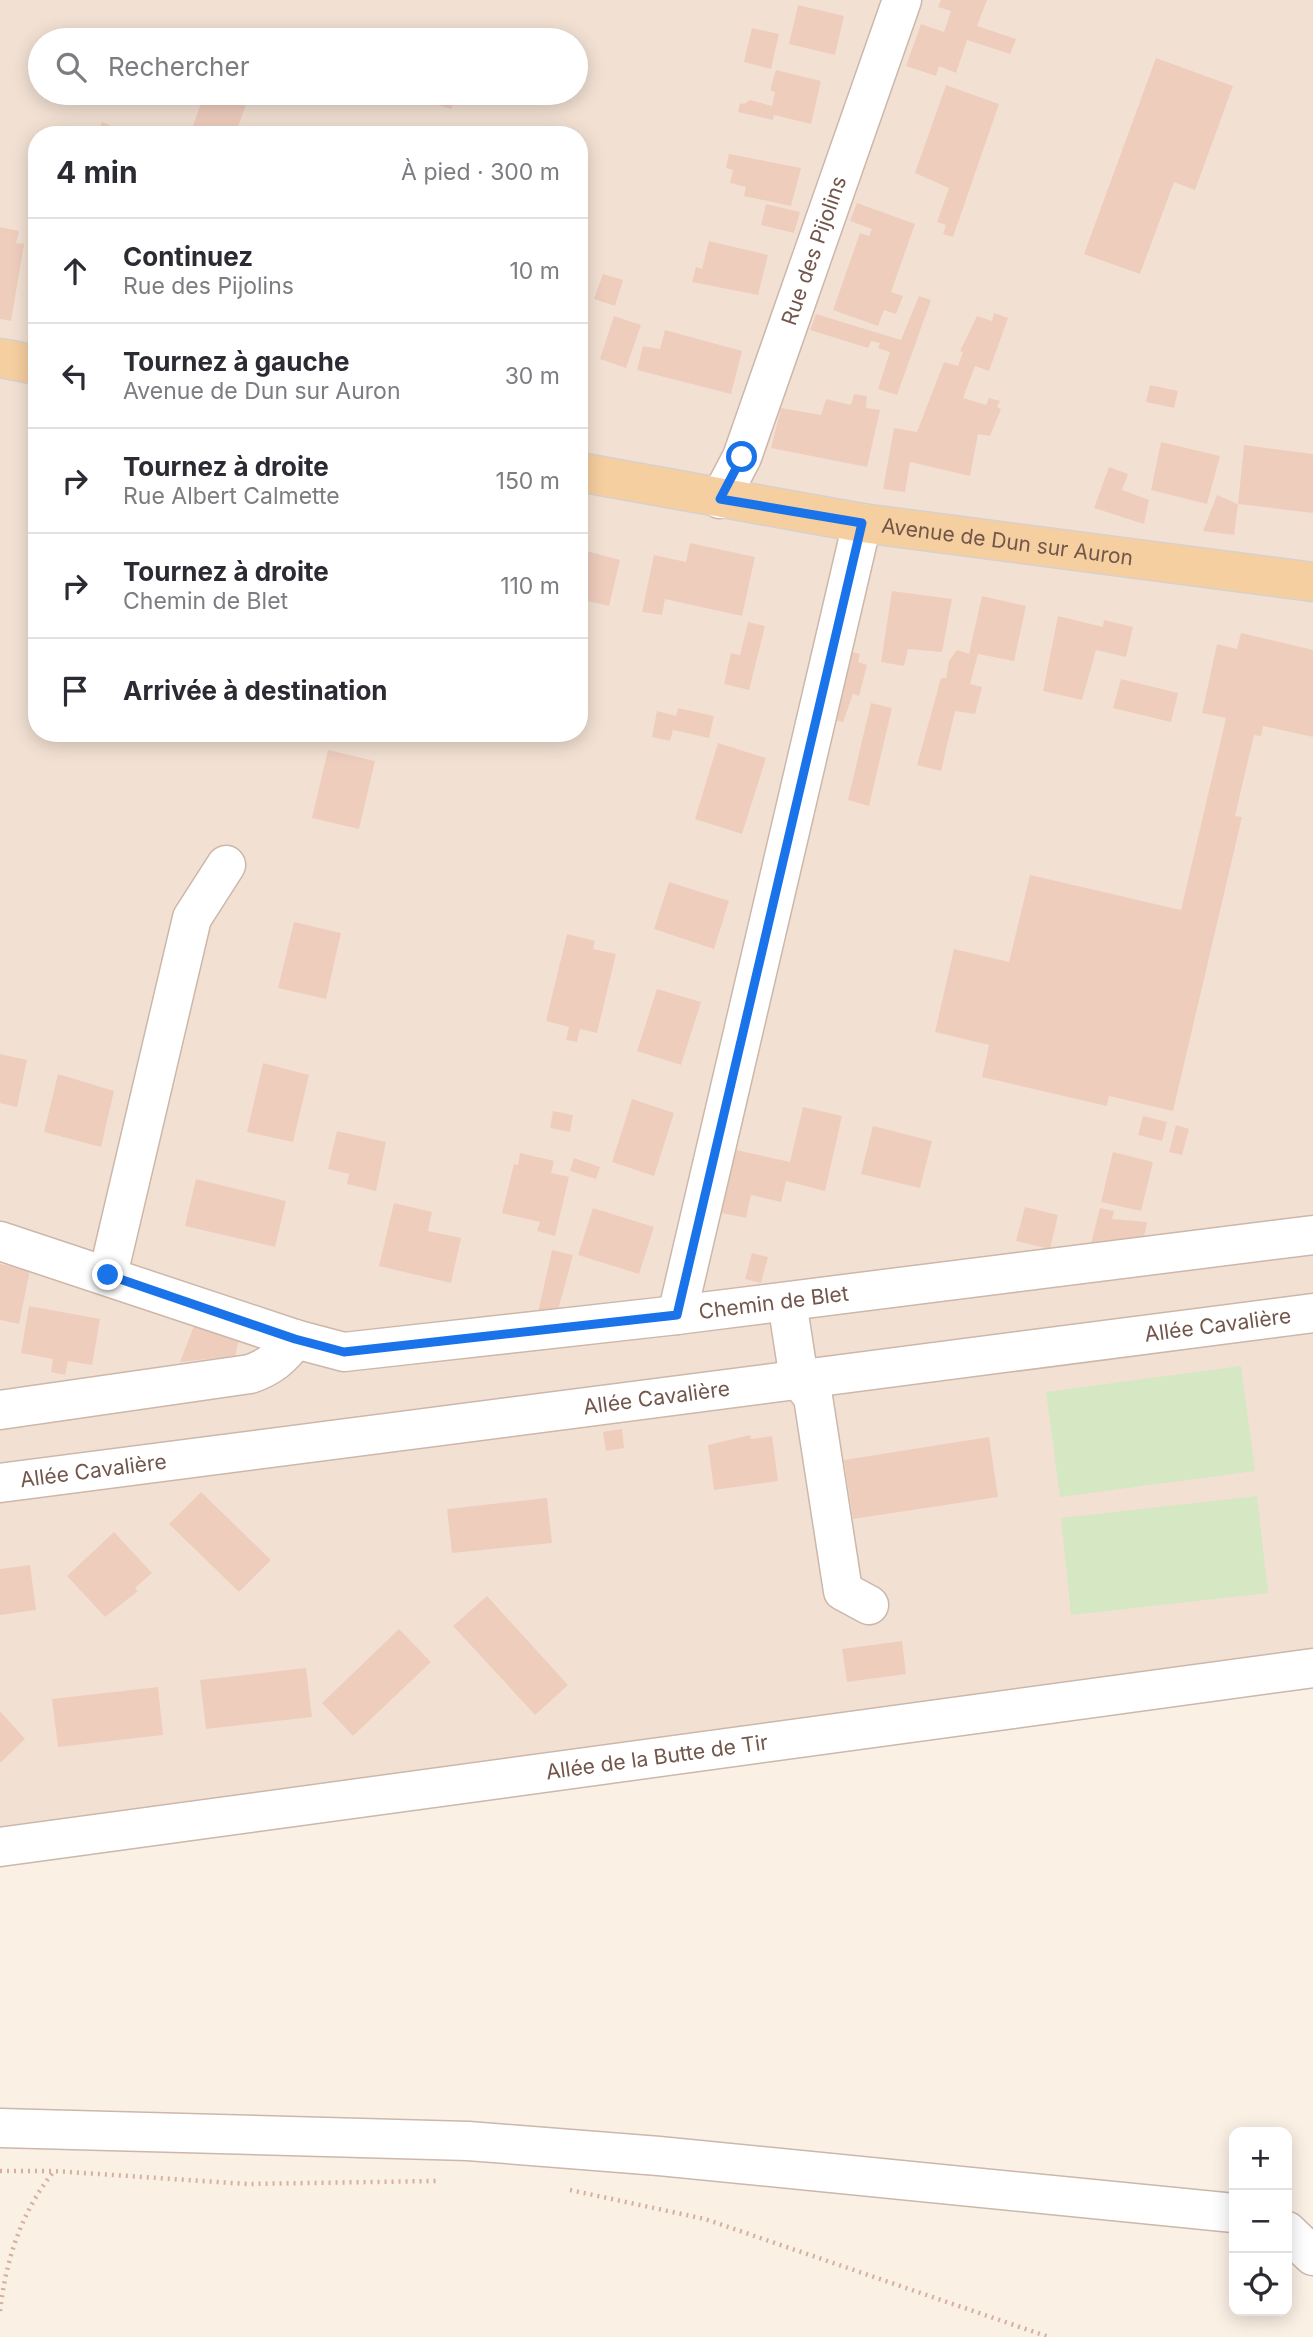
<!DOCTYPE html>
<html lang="fr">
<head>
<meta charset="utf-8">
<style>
  body { margin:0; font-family:Inter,sans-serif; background:#f2f2f3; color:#2b2b33 }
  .controls { position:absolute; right:21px; bottom:21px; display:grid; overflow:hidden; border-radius:14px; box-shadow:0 4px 18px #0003 }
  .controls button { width:63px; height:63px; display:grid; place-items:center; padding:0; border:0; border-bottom:2px solid #e1e1e2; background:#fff; color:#2b2b33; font:35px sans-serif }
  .stop { position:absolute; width:21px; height:21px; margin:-16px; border:5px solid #1a73e8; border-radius:50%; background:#fff }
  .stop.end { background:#1a73e8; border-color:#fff; box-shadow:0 2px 7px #0008 }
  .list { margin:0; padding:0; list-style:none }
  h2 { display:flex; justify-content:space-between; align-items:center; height:91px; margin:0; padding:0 28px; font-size:30px }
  h2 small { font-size:23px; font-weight:400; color:#7c7c81 }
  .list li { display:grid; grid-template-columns:46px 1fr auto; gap:21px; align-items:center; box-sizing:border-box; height:105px; padding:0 28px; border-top:2px solid #e1e1e2 }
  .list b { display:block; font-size:26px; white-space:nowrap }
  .list p { margin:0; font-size:23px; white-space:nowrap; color:#7c7c81 }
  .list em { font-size:23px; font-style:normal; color:#7c7c81 }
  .icon { flex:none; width:38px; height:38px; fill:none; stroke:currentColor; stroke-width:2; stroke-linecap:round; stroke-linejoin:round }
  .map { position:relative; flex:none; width:1313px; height:2337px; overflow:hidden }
  .search { position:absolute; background:#fff; box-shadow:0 4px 18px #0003; left:28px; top:28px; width:560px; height:77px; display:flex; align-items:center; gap:18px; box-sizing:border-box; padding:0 24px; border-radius:38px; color:#7c7c81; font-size:26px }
  .panel { position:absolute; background:#fff; box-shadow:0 4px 18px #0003; left:28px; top:126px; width:560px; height:616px; border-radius:28px }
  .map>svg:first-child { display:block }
  .residential { fill:#f2e1d3; fill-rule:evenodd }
  .green { fill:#d5e7c3 }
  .building { fill:#efcdbd }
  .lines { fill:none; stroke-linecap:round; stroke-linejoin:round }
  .minor-casing { stroke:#ccb7ab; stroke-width:41 }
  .major-casing { stroke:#d8d0cd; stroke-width:41 }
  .path { stroke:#d3b0a0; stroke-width:4.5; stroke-dasharray:2 5; stroke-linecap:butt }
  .minor { stroke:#fff; stroke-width:38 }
  .major { stroke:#f6cfa0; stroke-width:38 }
  .route { stroke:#1a73e8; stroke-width:9 }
  .labels { text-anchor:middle; stroke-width:7; stroke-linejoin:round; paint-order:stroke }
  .street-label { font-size:21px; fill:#72564b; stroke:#fef4ea }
</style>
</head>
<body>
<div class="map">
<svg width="1313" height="2337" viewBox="0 0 1313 2337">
  <rect width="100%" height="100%" fill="#fbf0e4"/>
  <!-- residential -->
  <path class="residential" d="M0,0H1313V1686L0,1864ZM40,40H576V93H40ZM37,135H579V733H37Z"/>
  <!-- green -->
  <path class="green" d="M1241,1366L1255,1471L1060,1497L1046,1392Z
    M1257,1496L1268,1593L1071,1615L1061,1518Z"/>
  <!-- building -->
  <path class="building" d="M941,0H987L977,26L1016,39L1010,54L967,40L956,73L939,66L936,76L906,66L921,24L944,32L951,11L938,7Z
    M798,5L844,16L835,55L789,44Z
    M752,28L779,34L771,69L744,62Z
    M1156,58L1233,86L1195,190L1174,182L1140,274L1084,254Z
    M776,70L821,81L811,124L774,115L773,120L738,112L740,103L744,104L750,100L772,106L775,92L771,91V86Z
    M946,85L999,104L953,237L943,234L946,225L937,222L949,188L915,173Z
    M199,93H250L235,135H210L192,129L203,97L198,96Z
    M413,93H457L451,109L412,96Z
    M102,122L134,135H97Z
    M729,154L801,168L791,206L744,196L746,187L730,183L733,170L726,168Z
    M857,203L915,224L891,292L903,296L896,314L884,310L878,326L833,310L860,233L869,236L872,229L850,221Z
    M766,204L800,212L794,233L761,225Z
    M0,227L19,231L16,243L24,244L11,321L0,319Z
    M709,241L768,255L758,295L692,282L696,267L702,269Z
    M603,274L623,280L615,306L594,299Z
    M919,296L931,300L897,395L878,389L890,352L878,348L880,343L871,341L868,348L810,330L816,314L901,340Z
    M994,313L1008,318L989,371L975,366L963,398L986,405L989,398L1000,401L997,407L1001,409L990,436L978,434L970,476L910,462L905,492L883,489L894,428L917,432L944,362L958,366L963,352L960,351L977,316L992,321Z
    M614,316L641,325L626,368L600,359Z
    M665,330L742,351L731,394L637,370L643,346L660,349Z
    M1150,385L1178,391L1174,408L1146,402Z
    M854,394L867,396L866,408L880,410L867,467L771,448L781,408L821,415L826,399L851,405Z
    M1161,442L1220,456L1207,504L1151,490Z
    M1244,445L1313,454V513L1238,504Z
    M1109,467L1128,474L1122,490L1149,500L1144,524L1094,508Z
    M1217,495L1238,504L1234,535L1203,531Z
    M690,543L755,557L742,616L665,599L662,615L642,612L654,555L686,562Z
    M579,549L620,560L609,606L579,599Z
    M892,591L952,599L942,652L908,649L904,666L881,662Z
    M982,596L1026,606L1014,661L978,654L970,684L982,687L975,714L955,711L941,771L917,765L941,678H946L949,661L957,650L969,654Z
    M1058,616L1103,627L1104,620L1133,627L1126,657L1096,650L1082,700L1043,691Z
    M748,622L765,626L749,690L724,684L731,653L740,655Z
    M1241,633L1313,650V737L1263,726L1261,736L1254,735L1235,816L1242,817L1173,1111L1109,1096L1107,1106L982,1077L989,1045L935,1032L954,949L1009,962L1030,875L1181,910L1226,718L1202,713L1217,644L1237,649Z
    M850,651L860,654L858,662L867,665L859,696L853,694L843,722L835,720Z
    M1121,679L1178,693L1171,722L1113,708Z
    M871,703L892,708L869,806L848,800Z
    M678,708L714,716L709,738L673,730L670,741L652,737L657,711L676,716Z
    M718,743L766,758L742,834L695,819Z
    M328,750L375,761L359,829L312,818Z
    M669,882L729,901L714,949L654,929Z
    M294,922L341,933L326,999L278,988Z
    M567,934L595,941L593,949L616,954L597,1033L580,1029L577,1042L566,1040L569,1027L546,1021Z
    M657,989L701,1002L681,1065L637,1051Z
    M0,1054L27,1060L17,1107L0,1103Z
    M263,1063L309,1075L293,1142L247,1132Z
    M58,1074L114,1091L101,1147L44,1132Z
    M632,1099L674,1113L654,1176L612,1162Z
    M803,1107L842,1116L825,1191L786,1181L781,1202L751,1195L746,1218L717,1212L732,1149L790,1162Z
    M553,1111L573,1115L570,1132L550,1128Z
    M1143,1116L1167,1122L1162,1141L1138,1135Z
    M1176,1125L1189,1129L1182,1155L1169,1152Z
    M873,1126L932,1141L920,1188L861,1174Z
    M337,1131L386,1142L376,1191L347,1184L349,1174L328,1169Z
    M1113,1152L1153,1162L1141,1211L1101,1202Z
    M520,1153L554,1161L551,1173L569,1177L555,1236L537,1231L540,1222L502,1213L514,1164L518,1165Z
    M574,1158L600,1167L596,1179L570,1171Z
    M196,1179L286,1201L275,1247L185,1226Z
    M394,1203L432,1212L428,1231L461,1238L451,1283L379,1266Z
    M1025,1207L1058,1215L1050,1249L1016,1241Z
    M593,1208L654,1227L639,1274L578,1255Z
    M1100,1208L1114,1211L1112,1219L1147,1222L1144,1237L1091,1244Z
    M552,1250L573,1255L557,1314L537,1317Z
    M752,1253L768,1257L761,1283L745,1279Z
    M0,1264L30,1270L19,1324L0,1320Z
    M29,1306L100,1319L92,1365L68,1361L65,1375L51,1372L53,1359L21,1353Z
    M197,1318L241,1332L235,1356L180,1362Z
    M622,1429L624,1448L606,1451L603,1432Z
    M750,1435L751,1439L772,1436L778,1481L714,1490L708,1445Z
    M989,1437L998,1497L853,1519L844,1460Z
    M201,1492L271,1560L239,1592L169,1524Z
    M547,1498L552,1543L452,1553L447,1509Z
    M114,1532L152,1573L135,1588L138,1591L105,1617L67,1576Z
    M30,1565L36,1610L0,1615V1569Z
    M487,1596L568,1685L535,1715L453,1626Z
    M399,1629L431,1662L353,1736L322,1703Z
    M902,1641L906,1674L847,1682L842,1649Z
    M306,1668L312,1717L206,1729L200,1680Z
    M158,1687L163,1735L58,1747L52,1699Z
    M0,1711L25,1739L0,1763Z"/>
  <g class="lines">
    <!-- minor casing -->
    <g class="minor-casing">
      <g id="minor">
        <path id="s1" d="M720,499L742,457L902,0"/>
        <path id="s2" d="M0,1241L295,1339L344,1352L677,1315L1313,1235"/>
        <path d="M108,1275L192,918L226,865"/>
        <path d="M787,1302L799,1379L813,1397L843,1591L869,1605"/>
        <path d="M677,1315L862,523"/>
        <path d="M0,1410L250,1374C270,1367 283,1357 295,1339"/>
        <path id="s3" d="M0,1483L1313,1313"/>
        <path id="s4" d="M0,1847L1313,1668"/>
        <path d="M0,2128L468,2141L659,2156L1234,2213"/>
        <path d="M1287,2231L1313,2256"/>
      </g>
    </g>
    <!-- major casing -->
    <g class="major-casing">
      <g id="major">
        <path d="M0,358L37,365"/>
        <path id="s5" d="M579,472L862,523L1313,582"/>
      </g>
    </g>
    <!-- path -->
    <path class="path" d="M0,2171H54L247,2184L436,2181
      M570,2190L705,2219L1049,2337
      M0,2311C6,2260 21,2212 54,2171"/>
    <!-- minor -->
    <use href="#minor" class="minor"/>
    <!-- major -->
    <use href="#major" class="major"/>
  </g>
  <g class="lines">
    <!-- route -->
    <path class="route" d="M108,1275L295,1339L344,1352L677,1315L862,523L720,499L742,457"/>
  </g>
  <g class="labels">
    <!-- street labels -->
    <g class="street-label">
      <text dy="7" stroke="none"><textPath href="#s1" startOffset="266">Rue des Pijolins</textPath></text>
      <text dy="7" stroke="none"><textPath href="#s5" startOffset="434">Avenue de Dun sur Auron</textPath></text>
      <text dy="7" stroke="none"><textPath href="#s2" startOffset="794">Chemin de Blet</textPath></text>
      <text dy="7" stroke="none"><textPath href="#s3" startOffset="1228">Allée Cavalière</textPath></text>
      <text dy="7" stroke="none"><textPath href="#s3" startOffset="662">Allée Cavalière</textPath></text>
      <text dy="7" stroke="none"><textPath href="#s3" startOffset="94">Allée Cavalière</textPath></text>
      <text dy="7" stroke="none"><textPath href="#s4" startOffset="663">Allée de la Butte de Tir</textPath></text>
    </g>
  </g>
</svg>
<div class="controls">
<button>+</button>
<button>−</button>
<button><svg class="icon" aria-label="locate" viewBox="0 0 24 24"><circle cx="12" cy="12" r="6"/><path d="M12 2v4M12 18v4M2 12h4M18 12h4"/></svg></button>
</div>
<div class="stop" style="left:742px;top:457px"></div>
<div class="stop end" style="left:108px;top:1275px"></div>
<div class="search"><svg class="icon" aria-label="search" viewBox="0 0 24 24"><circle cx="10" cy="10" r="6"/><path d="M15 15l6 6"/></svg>Rechercher</div>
<section class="panel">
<h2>4 min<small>À pied · 300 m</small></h2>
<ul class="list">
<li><svg class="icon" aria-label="ahead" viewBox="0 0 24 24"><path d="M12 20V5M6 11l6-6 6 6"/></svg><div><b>Continuez</b><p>Rue des Pijolins</p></div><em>10 m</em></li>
<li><svg class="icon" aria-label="left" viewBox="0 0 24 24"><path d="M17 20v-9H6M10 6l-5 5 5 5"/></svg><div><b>Tournez à gauche</b><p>Avenue de Dun sur Auron</p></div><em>30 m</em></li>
<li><svg class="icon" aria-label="right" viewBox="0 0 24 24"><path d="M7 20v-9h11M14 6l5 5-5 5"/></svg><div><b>Tournez à droite</b><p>Rue Albert Calmette</p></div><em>150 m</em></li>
<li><svg class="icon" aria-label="right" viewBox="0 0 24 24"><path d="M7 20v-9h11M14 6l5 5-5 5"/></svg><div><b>Tournez à droite</b><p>Chemin de Blet</p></div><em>110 m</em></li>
<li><svg class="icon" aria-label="arrive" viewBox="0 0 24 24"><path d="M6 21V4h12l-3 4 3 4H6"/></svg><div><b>Arrivée à destination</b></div></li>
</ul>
</section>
</div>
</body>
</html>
